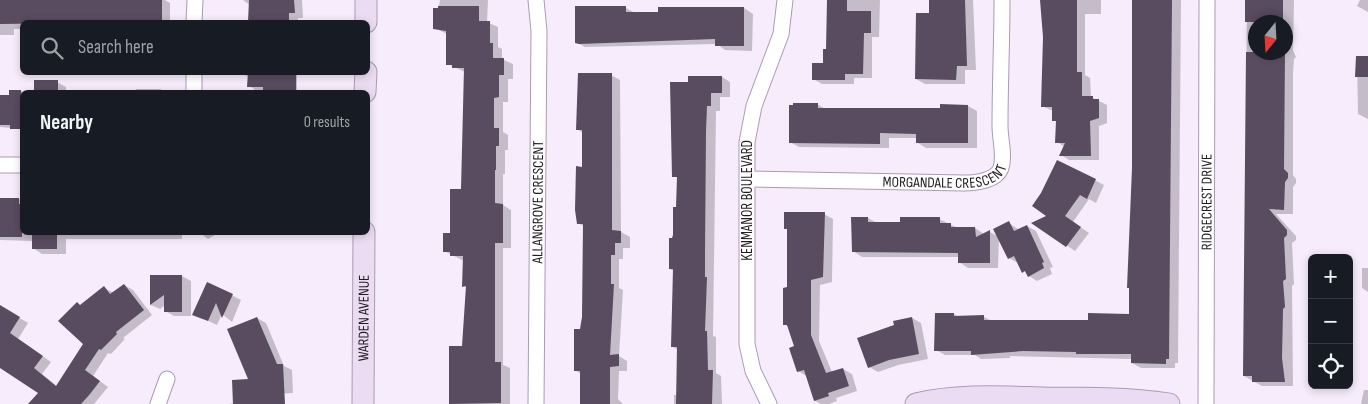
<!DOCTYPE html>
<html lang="en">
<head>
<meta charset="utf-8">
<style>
  body { margin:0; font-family:"Sofia Sans Condensed",sans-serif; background:#20242c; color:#f1f3f6 }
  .controls { position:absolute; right:15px; bottom:15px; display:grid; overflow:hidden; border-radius:8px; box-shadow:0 2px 8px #0003 }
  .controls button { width:45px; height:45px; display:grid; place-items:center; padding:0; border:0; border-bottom:1px solid #363941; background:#171b24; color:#f1f3f6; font:25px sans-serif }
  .compass { position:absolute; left:1248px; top:15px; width:45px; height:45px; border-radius:50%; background:#171b24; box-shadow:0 2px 8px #0003; rotate:198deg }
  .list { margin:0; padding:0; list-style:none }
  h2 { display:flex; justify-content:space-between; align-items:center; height:65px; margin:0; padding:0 20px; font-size:21px }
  h2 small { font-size:16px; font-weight:400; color:#9ea1a6 }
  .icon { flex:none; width:28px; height:28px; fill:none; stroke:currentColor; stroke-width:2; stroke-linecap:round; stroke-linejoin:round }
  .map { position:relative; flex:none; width:1368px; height:404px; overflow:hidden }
  .search { position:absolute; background:#171b24; box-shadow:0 2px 8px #0003; left:20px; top:20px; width:350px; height:55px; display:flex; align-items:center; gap:12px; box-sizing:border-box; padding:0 18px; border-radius:8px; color:#9ea1a6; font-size:19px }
  .panel { position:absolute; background:#171b24; box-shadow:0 2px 8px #0003; left:20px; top:90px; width:350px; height:145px; border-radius:8px }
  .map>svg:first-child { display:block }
  .shadow { fill:#0003; fill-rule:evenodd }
  .building { fill:#594b60 }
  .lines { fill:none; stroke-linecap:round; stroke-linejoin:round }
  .street-casing { stroke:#aa9bb3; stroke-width:17 }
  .secondary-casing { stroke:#aa9bb3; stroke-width:23 }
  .street { stroke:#fff; stroke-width:15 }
  .secondary { stroke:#ebdcf3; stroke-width:21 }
  .labels { text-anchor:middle; stroke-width:5; stroke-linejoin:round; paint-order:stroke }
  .street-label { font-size:15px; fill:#201a23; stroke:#f6ecfc }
</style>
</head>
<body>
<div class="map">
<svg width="1368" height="404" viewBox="0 0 1368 404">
  <rect width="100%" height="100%" fill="#f6ecfc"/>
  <!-- shadow -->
  <path class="shadow" d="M0,0H165L170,3V22H22V29H14V35H0Z
    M243,0H302L303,18H298V22H250V5Z
    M440,0H488L487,22L498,27V47L502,49V59L513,64V79H508V102H503V132L508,135V150H505V174H503V205L511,210V248H503V365L510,368V404H450V348H464L467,288L464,286V261L444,251L452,234L462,190L465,72L448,64L447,34L435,28Z
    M828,0H880L879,37H872V78H854V84H822L813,79L824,64L828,50Z
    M930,0H973L976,70H965V84H925L916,79L930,14Z
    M1042,0H1101V14H1085V75L1090,78L1091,97L1107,105V123L1099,126V160H1069L1061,155L1065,147L1057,142V122L1053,120V111L1042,106L1044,37Z
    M1132,0H1181L1178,363H1175V368H1141L1132,363V359L1010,356V358L981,359L975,355H945L936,350L954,314L959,317H984L992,321L1089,322L1131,316L1134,168Z
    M1247,0H1294L1293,50L1296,57L1294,59L1293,73V175L1296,179V183L1293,187V214H1276L1296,236V240L1292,243L1294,284L1292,286L1293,386H1262L1244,376ZM1256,22H1286V52H1256Z
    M1360,0H1368V12L1357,6Z
    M576,8H626L635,13H659V8H744L753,14L752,51L725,50L717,44L585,47L576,42Z
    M1357,57H1368V119L1358,114Z
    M240,72H297V92H254V89L249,86V77Z
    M611,75L620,80L621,232L630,237V248H623V259H619V288L623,290L619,356L627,361V371H619L618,399L623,404H580L581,374L575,370L583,317L585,227L578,223L583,168V133L577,129Z
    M722,77L730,82V97H720V111H716L713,336L716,337V373L721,376L722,404H674V395H678V350L673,347L674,271L670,269L678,208V178L674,176L689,83Z
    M57,82L66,87V91L77,92H22V129L0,127V97H11V91L35,92Z
    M136,89H160L166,92H136Z
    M817,104L827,110L941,109L942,105L968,106L977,111V148H926L918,143V138H889V148L799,147L790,142Z
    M1058,161L1104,185L1096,203L1089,199L1073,222L1089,233L1075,251L1034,223L1048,216Z
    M0,199H19L22,201V232H182V239H66V254H42L33,248V241L0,240Z
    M824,214L833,219L832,282L820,285L819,341L832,372L843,369L852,374L857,391L836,398L837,401L829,404H821L815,401L808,377L798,371L796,347L789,327L784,324L788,288L789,230L785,228Z
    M868,218L877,223H901L939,219L958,228H975L984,234L990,232L999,237L1009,223L1019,230L1027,226L1036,231L1053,267L1050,268L1052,274L1037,281L1029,276L1018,263L1009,258L999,237L998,268H968L959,262V257H862L853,251Z
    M199,232H220L208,239Z
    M1368,243V292L1362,288V268H1368Z
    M151,276H182L191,281V316H174L165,311V305L160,309L151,305Z
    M208,283L241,300L232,322L222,314L217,325L194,314Z
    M124,285L133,290L152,315L123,338L125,339L111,354L108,353L93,376L108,387L94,404H40L39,393L0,367V306L28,323L18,339L51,362L42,374L58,387L84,344L81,306L104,288L114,293Z
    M257,318L266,323L284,366L292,370L293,393L275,394L272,404H229L234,403L250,380Z
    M912,318L921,323L928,359L898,365L878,372L869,367Z
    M1364,390H1368V404H1361Z"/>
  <!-- building -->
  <path class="building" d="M0,0H162V22L0,24Z
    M249,0H294L295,13H289V22H248Z
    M827,0H847V11H871V33H864L863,74H845V80H812V63H823V49H826Z
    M929,0H965L967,66H957L956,80L915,79L916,13H929Z
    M1040,0H1077V72H1082V96H1093V99H1099V118L1090,121L1091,156H1059L1065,143H1055L1056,121H1052V107H1041L1043,37Z
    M1132,0H1172L1169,359H1166V364L1131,363V354H1076V352L1023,351L971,355V351H934L935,313H954V316L984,315V320H1088V313L1129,314V288H1127L1132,168Z
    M1245,0H1283V22H1245Z
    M438,6H479V21H490V43H493V58H504V75H499V97L494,98V128H499V146H496V170H495V203L503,204V243H495V362H501V403L449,404V346H462L466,286L462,287L463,256H450V252H443V233H450V189H461L464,68H452V65H446V31L433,29V8H438Z
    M575,6H626V12H658V7H744V46H715V39L579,44L575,43Z
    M1246,52H1285L1284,169L1288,173V178L1285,182L1284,210L1269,209L1287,230V235L1284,238L1286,279L1283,281L1285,307L1283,309L1282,358L1285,382H1252V376H1243Z
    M1356,56H1368V77H1355Z
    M248,72H296V92H263V87H247Z
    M578,73H612V230L621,231V243H615V255H611V284H614L610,355L619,354V366L610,367V404H580V371H574V329H580L582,317L583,224H577L575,210L576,166L582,167V130H576Z
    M688,76H722V93H711V106H707L706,131L705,253V277H707L705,331H707L708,370H713L712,404H676L677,347H671L673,269H669V238H672L673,235V207H676L677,177H672L670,82H688Z
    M34,80H58V92H34Z
    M9,90H21V129H10V125H0V95H9Z
    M793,103H818V108H940V104L968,105V143H916V134L880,133V144L789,143V105H793Z
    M1057,160L1096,179L1087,199L1080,195L1065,216L1081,227L1066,247L1031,223L1046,216L1032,206L1041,193Z
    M0,198H19V204H22V237H0Z
    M784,212H825L823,277L811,280V335L826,373L843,368L849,386L828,393L829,396L814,401L804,370L797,372L789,348L794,346L787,325H783V288L787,287V229H784Z
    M851,217H868V222H900V217H940V223H951V227H975L976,237L990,230V263H958V253L852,252Z
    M1009,221L1014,231L1027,225L1044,262L1042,263L1044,268L1028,277L1025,271L1022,273L1014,256L1008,259L993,229Z
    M32,232H57V249H32Z
    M150,275H182V312H164V295L150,305Z
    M207,282L233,294L222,318L216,303L208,321L192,315Z
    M124,284L144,310L116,332L117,334L101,350L99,349L85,370L100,381L90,394L81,404H28L38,393L0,368V305L20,317L10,333L43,356L34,368L56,386L83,344L58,321L77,302L80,305L104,286L110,294Z
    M257,317L277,364H283L285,404H233L232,380L248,379L227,329Z
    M912,317L919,354L889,360L868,368L857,338L894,325L893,321Z"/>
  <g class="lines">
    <!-- street casing -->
    <g class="street-casing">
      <g id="street">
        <path d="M194,22L195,0"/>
        <path d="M194,72V92"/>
        <path d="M0,165H22"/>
        <path id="s1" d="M748,179L964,183C975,183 996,181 1001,168C1005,156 1000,139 1000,126C1000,84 1002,42 1002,0"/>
        <path d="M158,404L167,379"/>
        <path id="s2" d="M536,404L539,31L536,0"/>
        <path id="s3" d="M769,404L753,371L747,344V142L754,106L781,34L785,0"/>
        <path id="s4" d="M1206,404L1207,0"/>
      </g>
    </g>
    <!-- secondary casing -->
    <g class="secondary-casing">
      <g id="secondary">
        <path d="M366,22V0"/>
        <path d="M365,92L366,72"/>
        <path id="s5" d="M363,404L364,232"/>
        <path d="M916,404C959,394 1003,397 1046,398C1087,398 1129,398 1169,404"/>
      </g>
    </g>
    <!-- street -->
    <use href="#street" class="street"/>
    <!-- secondary -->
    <use href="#secondary" class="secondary"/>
  </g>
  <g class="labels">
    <!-- street labels -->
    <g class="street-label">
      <text dy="5" stroke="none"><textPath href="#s1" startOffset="198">MORGANDALE CRESCENT</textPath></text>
      <text dy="5" stroke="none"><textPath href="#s3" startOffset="208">KENMANOR BOULEVARD</textPath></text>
      <text dy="5" stroke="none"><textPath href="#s2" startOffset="202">ALLANGROVE CRESCENT</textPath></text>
      <text dy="5" stroke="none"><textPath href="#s4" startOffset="202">RIDGECREST DRIVE</textPath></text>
      <text dy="5" stroke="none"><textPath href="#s5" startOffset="86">WARDEN AVENUE</textPath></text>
    </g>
  </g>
</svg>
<div class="controls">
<button>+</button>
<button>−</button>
<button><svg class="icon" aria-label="locate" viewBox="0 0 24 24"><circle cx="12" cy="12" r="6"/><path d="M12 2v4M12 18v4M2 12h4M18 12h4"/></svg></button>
</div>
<svg class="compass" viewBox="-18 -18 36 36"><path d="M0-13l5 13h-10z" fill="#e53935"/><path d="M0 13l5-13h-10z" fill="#9ea1a6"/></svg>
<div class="search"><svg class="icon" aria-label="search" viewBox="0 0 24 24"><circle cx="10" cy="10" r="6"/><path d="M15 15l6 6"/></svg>Search here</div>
<section class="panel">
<h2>Nearby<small>0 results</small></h2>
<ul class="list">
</ul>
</section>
</div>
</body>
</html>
